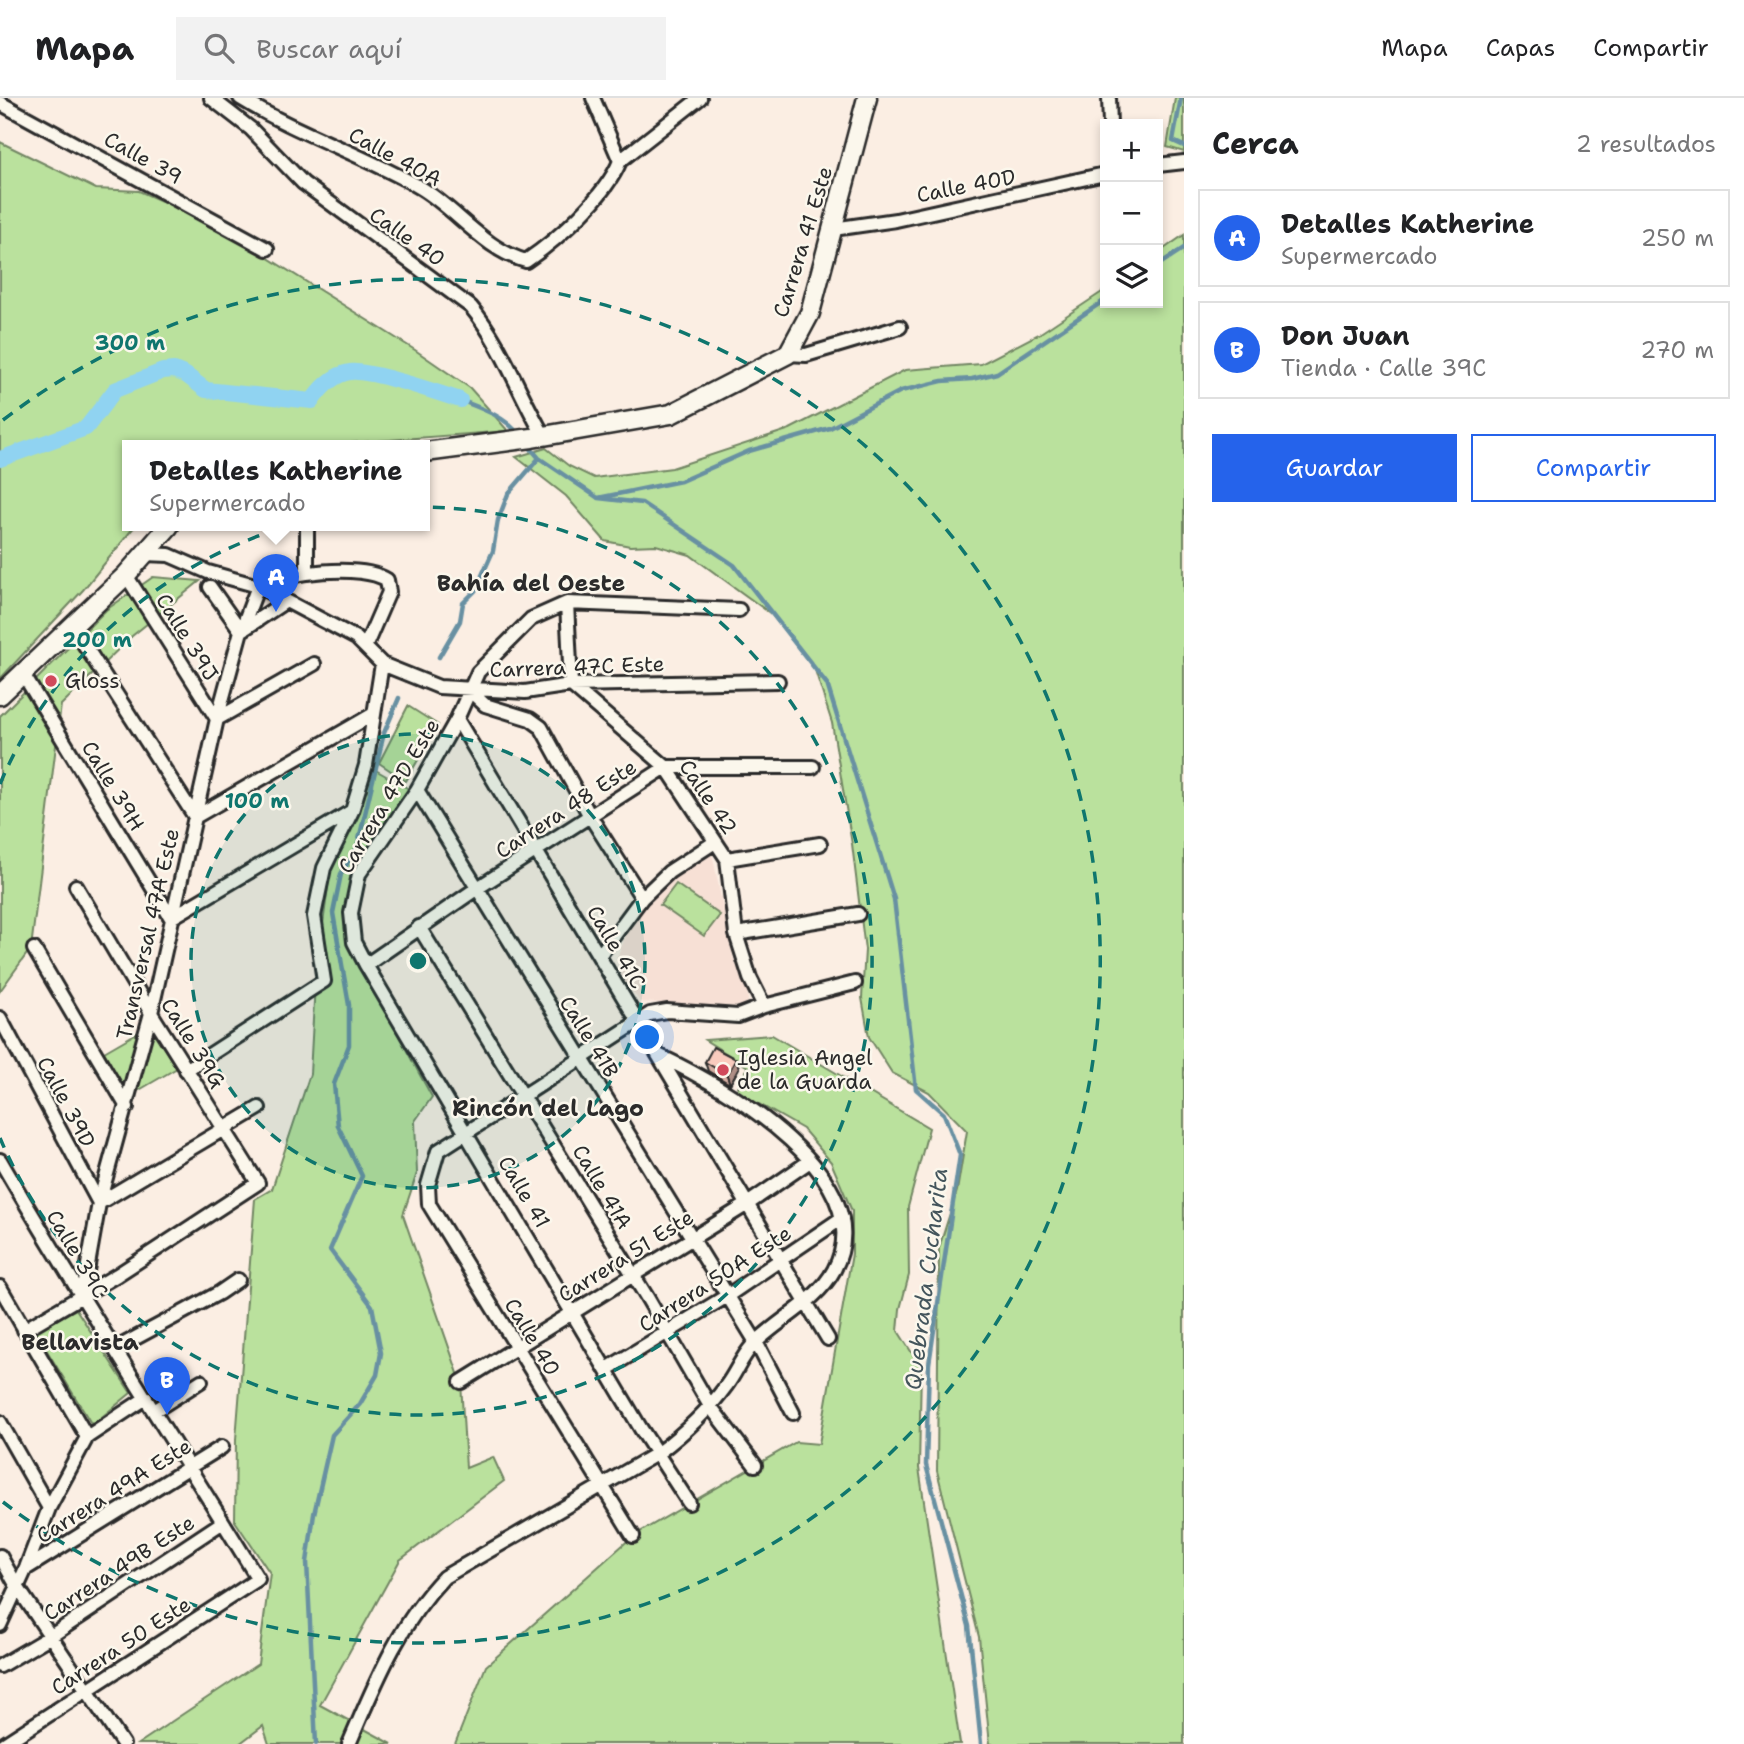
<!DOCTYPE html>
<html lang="es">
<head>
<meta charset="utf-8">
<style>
  body { margin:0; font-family:"Shantell Sans",sans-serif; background:#f2f2f2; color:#202124 }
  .controls { position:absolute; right:21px; top:21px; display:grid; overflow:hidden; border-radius:0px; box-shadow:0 4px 10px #0003 }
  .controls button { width:63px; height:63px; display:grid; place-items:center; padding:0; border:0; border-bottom:2px solid #e0e0e0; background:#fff; color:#202124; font:35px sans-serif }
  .you { position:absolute; left:648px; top:940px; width:24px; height:24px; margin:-18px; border:5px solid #fff; border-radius:50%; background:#1a73e8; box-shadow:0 0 0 10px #1a73e833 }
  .badge { display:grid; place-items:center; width:46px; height:46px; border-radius:50%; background:#2563eb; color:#fff; font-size:23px; font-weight:700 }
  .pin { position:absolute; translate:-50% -58px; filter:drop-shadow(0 2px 4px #0008) }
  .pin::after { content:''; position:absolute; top:37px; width:24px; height:21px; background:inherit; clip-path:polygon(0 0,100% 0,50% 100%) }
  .popup { position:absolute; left:122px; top:342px; width:308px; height:91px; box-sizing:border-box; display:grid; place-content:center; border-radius:0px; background:#fff; filter:drop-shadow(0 2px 5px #0005); font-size:23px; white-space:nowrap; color:#757577 }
  .popup b { font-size:26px; color:#202124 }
  .popup::after { content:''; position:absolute; left:50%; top:100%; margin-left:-14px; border:14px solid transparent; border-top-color:#fff }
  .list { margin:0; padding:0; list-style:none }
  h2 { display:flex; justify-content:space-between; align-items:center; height:91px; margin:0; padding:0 28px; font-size:30px }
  h2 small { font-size:23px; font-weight:400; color:#757577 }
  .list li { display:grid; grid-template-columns:46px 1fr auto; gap:21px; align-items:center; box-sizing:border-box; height:98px; margin:0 14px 14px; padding:0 14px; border:2px solid #e0e0e0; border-radius:0px }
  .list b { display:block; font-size:26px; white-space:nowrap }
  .list p { margin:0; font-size:23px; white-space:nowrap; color:#757577 }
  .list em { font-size:23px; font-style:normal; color:#757577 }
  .actions { display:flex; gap:14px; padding:21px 28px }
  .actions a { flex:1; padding:16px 0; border:2px solid #2563eb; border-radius:0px; text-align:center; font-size:24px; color:#2563eb }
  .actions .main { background:#2563eb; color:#fff }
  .icon { flex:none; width:38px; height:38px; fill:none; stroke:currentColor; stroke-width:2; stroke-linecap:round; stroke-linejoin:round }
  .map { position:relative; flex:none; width:1184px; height:1646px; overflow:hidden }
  header { display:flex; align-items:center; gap:42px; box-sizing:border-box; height:98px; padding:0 35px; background:#fff; border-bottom:2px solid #e0e0e0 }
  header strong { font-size:33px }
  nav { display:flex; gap:38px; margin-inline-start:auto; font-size:24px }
  .search { width:490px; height:63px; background:#f2f2f2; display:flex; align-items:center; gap:18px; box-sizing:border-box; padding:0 24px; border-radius:0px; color:#757577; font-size:26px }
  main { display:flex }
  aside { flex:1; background:#fff }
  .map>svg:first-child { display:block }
  .built { fill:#f7e0d5 }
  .green { fill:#bae19d; stroke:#728664; stroke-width:2 }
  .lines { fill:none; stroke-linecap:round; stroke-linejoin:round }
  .stream { stroke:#6890a2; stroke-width:4.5 }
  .canal { stroke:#90d3f1; stroke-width:16 }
  .street-casing { stroke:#2b2b2b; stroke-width:18 }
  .secondary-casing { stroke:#2b2b2b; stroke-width:23 }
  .street { stroke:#fbf7ec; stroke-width:12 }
  .secondary { stroke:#fbf7ec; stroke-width:18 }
  .wall { fill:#d7afa3; stroke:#2b2b2b; stroke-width:2 }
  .shaded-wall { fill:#af8e85; stroke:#2b2b2b; stroke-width:2 }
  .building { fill:#facbbe; stroke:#2b2b2b; stroke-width:2 }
  .ring { fill:none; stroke:#0f766e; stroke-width:3.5; stroke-dasharray:12 9 }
  .poi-dot { fill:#d1495b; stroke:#fbf7ec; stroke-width:2.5 }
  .labels { text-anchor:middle; stroke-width:5; stroke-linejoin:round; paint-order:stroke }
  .street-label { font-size:21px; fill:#2b2b2b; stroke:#fbf7ec }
  .poi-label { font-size:21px; fill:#2b2b2b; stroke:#fbf7ec; text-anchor:start }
  .neighbourhood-label { font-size:23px; font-weight:bold; fill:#2b2b2b; stroke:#fbf7ec }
  .water-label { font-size:23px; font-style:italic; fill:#44555c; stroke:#fbf7ec }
  .centre { fill:#0f766e; stroke:#fbf7ec; stroke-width:3.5 }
  .ring-label { font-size:21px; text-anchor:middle; font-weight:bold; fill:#0f766e; stroke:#fbf7ec; stroke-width:5; stroke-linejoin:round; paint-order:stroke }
</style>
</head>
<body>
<header>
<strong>Mapa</strong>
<div class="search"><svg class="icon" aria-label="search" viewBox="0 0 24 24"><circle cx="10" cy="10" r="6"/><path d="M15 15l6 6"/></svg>Buscar aquí</div>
<nav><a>Mapa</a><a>Capas</a><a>Compartir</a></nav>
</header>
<main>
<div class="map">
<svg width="1184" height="1646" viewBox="0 0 1184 1646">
  <rect width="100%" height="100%" fill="#fbeee3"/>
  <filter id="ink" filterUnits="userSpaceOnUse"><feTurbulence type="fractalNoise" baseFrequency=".0143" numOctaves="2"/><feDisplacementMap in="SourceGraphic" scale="14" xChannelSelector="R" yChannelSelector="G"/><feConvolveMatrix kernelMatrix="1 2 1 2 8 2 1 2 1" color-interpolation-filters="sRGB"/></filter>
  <g filter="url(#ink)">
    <!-- built -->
    <path class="built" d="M711,750L733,859L747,893L748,903L742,909L640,904L622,879L617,860L628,832L645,807L675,777Z"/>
    <!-- green -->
    <path class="green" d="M1175,0H1184V54L1167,49Z
      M0,44L96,91L139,93L214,126L415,252L470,290L508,333L311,348H127V428H135L83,492L0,581Z
      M1184,137V1646H990L979,1539L937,1373L939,1150L957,1093L967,1033L929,994L892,975L869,939L862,900L865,852L852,746L832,625L815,572L771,516L690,457L656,447L630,448L605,443L566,398L516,359L546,350L569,368L594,380L672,370L790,331L905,272L981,266L1039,236L1105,192V205H1158V155Z
      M153,479L200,483L132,538L61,607L31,850L0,893V618L106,512Z
      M408,608L438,627L406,683L379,665Z
      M372,670L409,691L360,764L346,801L347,843L432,999L415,1023L417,1075L403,1117L461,1284L466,1370L493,1359L504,1383L400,1462L320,1607L392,1646H269L263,1628L239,1646H138L258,1566L270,1475L235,1423L236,1341L255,1101L272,1091L310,976L315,885L330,774Z
      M676,786L720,817L704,838L660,807Z
      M149,928L177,970L129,998L104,954Z
      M772,937L929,1030L908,1109L909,1177L900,1211L898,1233L921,1269L919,1370L960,1646H455L486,1568L633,1438L796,1344L819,1346L852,1156V1113L831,1064L803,1031L736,993L748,969L705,942Z
      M76,1211L131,1295L92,1327L35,1233Z"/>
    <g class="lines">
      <!-- stream -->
      <path class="stream" d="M1181,0L1173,43L1184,48
        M1158,167L1184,150
        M460,302C480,310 505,318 518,336
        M526,345L539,360L598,400L681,383L749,353L830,330L901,293L942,283L972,281L997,275L1105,202
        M598,400L642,405L734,467L827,586L894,801L916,991L944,1016L960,1057L929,1266L926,1367L969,1528L981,1646
        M439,559L460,523L463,505L475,493L493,453L498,422L508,396L539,360
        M316,1646L307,1464L314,1416L332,1337L360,1306L377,1277L381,1255L372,1208L330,1152L362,1078L338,1028L334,986L349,947V907L333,815L341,776L357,750L384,635L399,600"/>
      <!-- canal -->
      <path class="canal" d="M0,361L86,330L115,292L163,273L174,272L186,277L206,292L312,303C320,291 334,276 350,274C369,271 439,295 460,302"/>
      <!-- street casing -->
      <g class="street-casing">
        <path id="street" d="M211,0L251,31L303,85L471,209C502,246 519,296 544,338
          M240,0C298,36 362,56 421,90C456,111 485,152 526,163C557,142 606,98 620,63L700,0
          M593,0L620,63
          M1109,0L1110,26
          M0,5L267,151
          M1158,67L1184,64
          M833,131L896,122L1105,76
          M788,256L806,257L900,229
          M307,428V475
          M145,456L169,457L208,474L258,488L356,540L382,566L439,589L525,594L571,587L778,583
          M126,477L217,621L314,566
          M210,489L241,533L286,503
          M567,505L571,587L666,669L727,761L736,836L750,880L764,908
          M73,529L195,719L372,617
          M23,576L171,820L352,713
          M468,591L485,607L530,621L541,629L590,718L642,800
          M457,621L828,1241
          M417,692L756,1244L793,1315
          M727,761L820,746
          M419,829L648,1201L710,1308L755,1367
          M736,836L858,816
          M34,851L127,1009
          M599,858L642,800L669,774L715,744
          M366,867L476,791L666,669H813
          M0,920L99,1105L259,1010
          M186,972L324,883L314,818L324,770L352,713L366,667L382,566
          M0,1062C82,1204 173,1341 258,1481L4,1646
          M0,1189L87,1339
          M83,1195L99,1105L151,915L217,621L241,533L258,488C285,474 362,465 387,482L389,494L366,547
          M24,1232L117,1177L258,1085L151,915L76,788
          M115,1251L219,1195L238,1182
          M607,1271L727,1198L842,1120
          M461,1284L746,1107L810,1063
          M154,1313L201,1283
          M0,1324L49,1410
          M689,1405L641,1331L366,867L354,844L351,815L359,776L417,692L457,621L478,574L531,521L567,505L739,512
          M633,1438L429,1106L428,1087L438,1053L650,916L667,913L738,918L764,908L855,885
          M0,1458L18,1490L123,1646
          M27,1470L222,1349
          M0,1527L26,1470L49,1410L87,1339L146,1300
          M0,1568L51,1538L223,1424
          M349,1646C375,1586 398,1527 444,1479L658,1355C683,1336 707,1314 726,1288C736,1275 741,1260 752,1248C777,1222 817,1204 834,1172C883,1080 726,989 660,958"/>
      </g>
      <!-- secondary casing -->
      <g class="secondary-casing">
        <path id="secondary" d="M425,354L532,340L671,316L788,256L810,215L867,0
          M0,597L126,477L169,428"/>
      </g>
      <!-- street -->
      <use href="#street" class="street"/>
      <!-- secondary -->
      <use href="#secondary" class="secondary"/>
    </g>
    <!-- wall -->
    <path class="wall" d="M736,961L739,970L730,986L708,973L705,964Z"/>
    <!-- shaded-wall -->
    <path class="shaded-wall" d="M736,961L739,970L730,986L727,977Z"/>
    <!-- building -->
    <path class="building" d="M713,949L736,961L727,977L705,964Z"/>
  </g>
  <!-- distance rings -->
  <circle cx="418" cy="863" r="227" fill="#0f766e" fill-opacity=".12"/>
  <g class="ring">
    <circle cx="418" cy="863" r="227"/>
    <path d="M0 686A454 454 0 1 1 0 1040"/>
    <path d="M3 322A682 682 0 1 1 3 1404"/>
  </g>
  <!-- markers -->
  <g class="poi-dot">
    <circle cx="51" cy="583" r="7"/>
    <circle cx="723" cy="972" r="7"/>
  </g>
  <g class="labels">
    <!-- street labels -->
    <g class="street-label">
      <text transform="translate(395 59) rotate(28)" y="7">Calle 40A</text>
      <text transform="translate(143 60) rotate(29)" y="7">Calle 39</text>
      <text transform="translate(966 88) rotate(-11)" y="7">Calle 40D</text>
      <text transform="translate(407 139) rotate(35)" y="7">Calle 40</text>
      <text transform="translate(803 144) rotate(-73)" y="7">Carrera 41 Este</text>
      <text transform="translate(187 539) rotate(58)" y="7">Calle 39J</text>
      <text transform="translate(577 569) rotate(-2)" y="7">Carrera 47C Este</text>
      <text transform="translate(113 688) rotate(59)" y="7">Calle 39H</text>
      <text transform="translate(389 698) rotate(-59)" y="7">Carrera 47D Este</text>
      <text transform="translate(708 699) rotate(56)" y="7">Calle 42</text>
      <text transform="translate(566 711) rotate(-33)" y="7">Carrera 48 Este</text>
      <text transform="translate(148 836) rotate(-77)" y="7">Transversal 47A Este</text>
      <text transform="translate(616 849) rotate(59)" y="7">Calle 41C</text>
      <text transform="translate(589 939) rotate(58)" y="7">Calle 41B</text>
      <text transform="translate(193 945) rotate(58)" y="7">Calle 39G</text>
      <text transform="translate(66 1004) rotate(62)" y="7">Calle 39D</text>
      <text transform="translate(602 1089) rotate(59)" y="7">Calle 41A</text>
      <text transform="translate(524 1094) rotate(59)" y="7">Calle 41</text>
      <text transform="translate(77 1156) rotate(59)" y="7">Calle 39C</text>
      <text transform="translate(626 1158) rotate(-32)" y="7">Carrera 51 Este</text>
      <text transform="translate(715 1181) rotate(-33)" y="7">Carrera 50A Este</text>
      <text transform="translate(532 1239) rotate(59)" y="7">Calle 40</text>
      <text transform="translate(114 1393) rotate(-32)" y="7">Carrera 49A Este</text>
      <text transform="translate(119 1470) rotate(-33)" y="7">Carrera 49B Este</text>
      <text transform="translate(121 1548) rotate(-33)" y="7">Carrera 50 Este</text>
    </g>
    <!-- poi labels -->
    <g class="poi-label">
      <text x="65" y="590">Gloss</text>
      <text x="737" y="967">Iglesia Angel<tspan x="737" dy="24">de la Guarda</tspan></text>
    </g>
    <!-- neighbourhood labels -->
    <g class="neighbourhood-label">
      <text x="531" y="493">Bahía del Oeste</text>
      <text x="548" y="1018">Rincón del Lago</text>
      <text x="80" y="1252">Bellavista</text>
    </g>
    <!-- water labels -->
    <g class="water-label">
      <text transform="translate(926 1181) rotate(-83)" y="8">Quebrada Cucharita</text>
    </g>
  </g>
  <circle cx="418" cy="863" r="10" class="centre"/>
  <g class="ring-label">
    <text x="130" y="252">300 m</text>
    <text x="97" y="549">200 m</text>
    <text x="257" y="710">100 m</text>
  </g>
</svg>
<div class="controls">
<button>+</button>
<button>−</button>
<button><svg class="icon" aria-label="layers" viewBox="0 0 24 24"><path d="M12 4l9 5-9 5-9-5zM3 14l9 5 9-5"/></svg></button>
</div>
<div class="you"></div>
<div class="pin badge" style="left:276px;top:514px">A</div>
<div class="popup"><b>Detalles Katherine</b>Supermercado</div>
<div class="pin badge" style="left:167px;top:1317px">B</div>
</div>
<aside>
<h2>Cerca<small>2 resultados</small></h2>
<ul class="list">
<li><span class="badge">A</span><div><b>Detalles Katherine</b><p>Supermercado</p></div><em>250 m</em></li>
<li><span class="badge">B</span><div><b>Don Juan</b><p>Tienda · Calle 39C</p></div><em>270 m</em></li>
</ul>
<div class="actions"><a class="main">Guardar</a><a>Compartir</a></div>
</aside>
</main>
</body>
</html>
